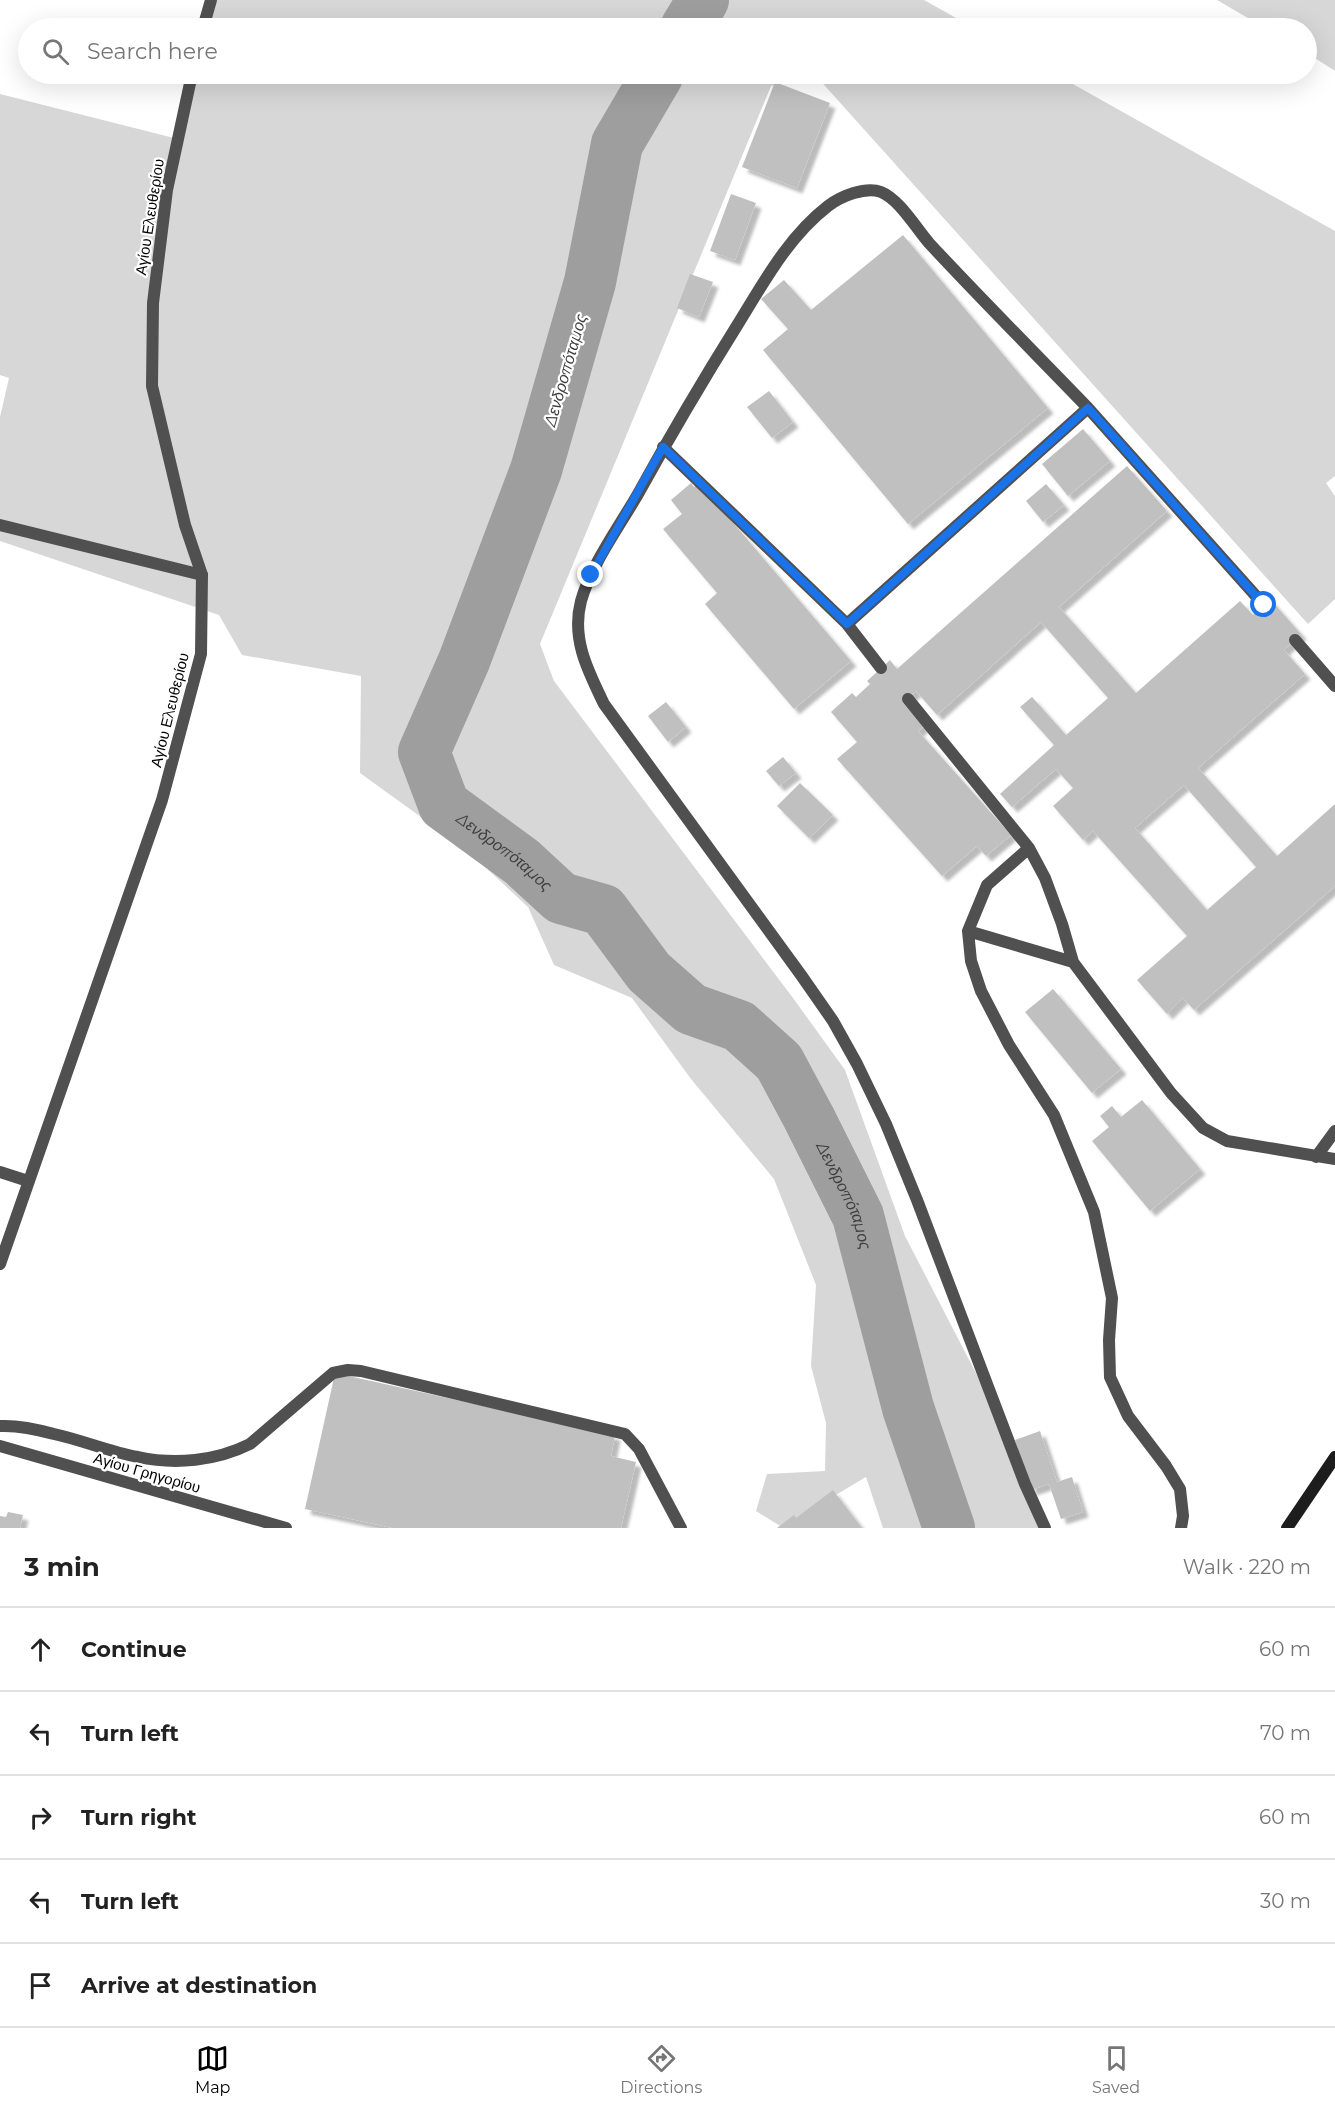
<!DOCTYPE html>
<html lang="en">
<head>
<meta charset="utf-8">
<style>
  body { margin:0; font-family:Montserrat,sans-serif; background:#f2f2f2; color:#222 }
  .stop { position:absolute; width:18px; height:18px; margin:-14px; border:4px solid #1a73e8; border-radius:50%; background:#fff }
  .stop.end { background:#1a73e8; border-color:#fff; box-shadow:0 2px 6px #0008 }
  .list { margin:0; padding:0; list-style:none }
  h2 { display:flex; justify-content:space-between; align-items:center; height:78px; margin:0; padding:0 24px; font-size:26px }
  h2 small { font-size:20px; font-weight:400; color:#767676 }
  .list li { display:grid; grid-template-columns:39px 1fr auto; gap:18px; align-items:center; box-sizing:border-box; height:84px; padding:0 24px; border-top:2px solid #e0e0e0 }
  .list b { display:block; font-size:22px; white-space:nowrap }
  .list em { font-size:20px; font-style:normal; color:#767676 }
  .icon { flex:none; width:33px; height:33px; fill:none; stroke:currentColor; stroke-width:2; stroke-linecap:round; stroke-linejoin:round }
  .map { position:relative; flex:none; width:1335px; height:1528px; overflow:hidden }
  .search { position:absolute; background:#fff; box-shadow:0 6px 24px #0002; left:18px; right:18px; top:18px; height:66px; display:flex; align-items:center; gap:15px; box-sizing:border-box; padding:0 21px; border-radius:33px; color:#767676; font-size:22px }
  .sheet { height:498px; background:#fff }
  nav { display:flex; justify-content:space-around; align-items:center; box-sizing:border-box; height:84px; border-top:2px solid #e0e0e0; background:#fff; font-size:16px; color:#767676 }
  nav a { display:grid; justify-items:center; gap:3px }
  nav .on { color:#000 }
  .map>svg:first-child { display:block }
  .green { fill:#d7d7d7 }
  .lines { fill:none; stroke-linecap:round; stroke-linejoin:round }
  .river { stroke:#9e9e9e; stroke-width:52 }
  .building { fill:#c0c0c0; fill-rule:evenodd; filter:url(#shadow) }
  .lane { stroke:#505050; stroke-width:12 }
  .street { stroke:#505050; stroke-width:12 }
  .secondary { stroke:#1d1d1d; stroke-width:12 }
  .route { stroke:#1a73e8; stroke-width:8 }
  .labels { text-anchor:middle; stroke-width:4.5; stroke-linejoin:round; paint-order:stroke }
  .street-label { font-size:15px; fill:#000; stroke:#fff }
  .water-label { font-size:16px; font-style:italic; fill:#3f3f3f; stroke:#fff }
</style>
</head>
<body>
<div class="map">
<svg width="1335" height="1528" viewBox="0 0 1335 1528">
  <defs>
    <filter id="shadow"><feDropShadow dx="5.5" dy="5.5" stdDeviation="1.5" flood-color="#0004"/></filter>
  </defs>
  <rect width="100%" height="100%" fill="#fff"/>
  <!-- green -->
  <path class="green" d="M211,0H924L974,28H203Z
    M1217,0H1335V71L1307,53L1306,28H1265Z
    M192,74H1055L1335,231V476L1326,483L1335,496V599L1308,624L817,77L771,86L540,644L554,681L793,998L845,1070L905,1236L980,1381L1039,1528H883L866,1477L782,1527L756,1511L767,1474L825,1471L826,1423L811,1366L816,1285L774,1179L691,1079L632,998L554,965L528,907L468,851L360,773L361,676L242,655L219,615L0,541V417L9,378L0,375V94L178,139Z"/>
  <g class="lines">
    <!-- river -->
    <g class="river">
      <path d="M686,28L703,0"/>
      <path id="s1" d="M658,74L617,144L590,282L536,470L464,661L424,752L444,805L522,862L561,898L603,910L649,972L691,1009L739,1026L779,1062L809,1118L858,1216L908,1408L949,1528"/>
    </g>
  </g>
  <!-- building -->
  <path class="building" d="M775,82L830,103L797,188L742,167Z
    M731,194L756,203L735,260L710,251Z
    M903,235L1048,408L908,524L763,350L788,329L761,299L784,280L811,310Z
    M690,274L713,282L699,317L677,308Z
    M769,391L793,422L772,438L747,407Z
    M1083,429L1110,461L1068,496L1042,464Z
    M1127,466L1167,511L1059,607L1136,693L1240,601L1253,615L1270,599L1301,634L1284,650L1305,674L1198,768L1277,856L1335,804V886L1194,1010L1183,998L1167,1014L1137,980L1187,936L1093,831L1083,840L1053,806L1073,788L1056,769L1012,807L1000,794L1054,745L1020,707L1032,697L1066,735L1108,698L1041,622L937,715L916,691L903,703L924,726L918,731L1011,835L986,856L977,846L942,876L837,759L857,742L831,712L852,693L856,697L870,684L867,681L890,660L897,669ZM1184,785L1256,867L1207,910L1135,828Z
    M691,483L694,487L699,483L851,661L794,709L705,604L717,593L663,529L682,514L671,500Z
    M1046,484L1064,505L1043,522L1026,501Z
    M666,702L686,727L668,742L648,716Z
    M783,757L796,773L779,786L766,771Z
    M800,783L833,815L809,838L777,806Z
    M1053,989L1121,1069L1092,1093L1025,1012Z
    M1142,1100L1200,1169L1150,1211L1092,1141L1109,1127L1100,1116L1112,1106L1121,1117Z
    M335,1373L615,1435L611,1456L636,1462L621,1528H393L305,1509Z
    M1040,1431L1057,1482L1072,1477L1083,1512L1061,1519L1049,1484L1031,1490L1015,1440Z
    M833,1490L862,1528H777L794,1515L796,1518Z
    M8,1512L23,1515L20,1528H0V1516L6,1517Z"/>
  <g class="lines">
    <!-- lane -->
    <path class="lane" d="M663,447L847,624L881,668
      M0,525L202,575
      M847,624L1088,408L1264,605
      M1295,640L1335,686
      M908,699L1029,848L1045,878L1062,924L1073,962L1171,1093L1203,1128L1227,1141L1335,1159
      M1029,848L987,885L968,931L1073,962
      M968,931L971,961L981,991L1009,1045L1054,1115L1094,1212L1112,1298L1109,1340L1110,1377L1128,1416L1166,1466L1180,1489L1183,1516L1181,1528
      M1316,1157L1335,1131
      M0,1172L28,1181
      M0,1426C19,1425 36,1429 54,1434C82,1440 110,1452 138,1457C175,1465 216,1461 250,1444L333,1373L348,1370L361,1371L625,1434L639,1449L681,1528
      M1045,1528L1025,1484L917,1200L886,1124L857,1064L833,1021L801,975L604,704C588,671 571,639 581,601C591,565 619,527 638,494C670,436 703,380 738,324C764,282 788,237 828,206C841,196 866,186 881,192C899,199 916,228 929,243C981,299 1035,353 1088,408"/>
    <!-- street -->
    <path class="street" d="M203,28L211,0
      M0,1264L162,800L201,654L202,575L185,525L152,386L153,303L167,190L192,74
      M0,1446L286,1528"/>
    <!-- secondary -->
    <path class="secondary" d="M1287,1528L1335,1457"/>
  </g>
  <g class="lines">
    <!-- route -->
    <path class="route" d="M591,575L663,447L847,624L1088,408L1264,605"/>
  </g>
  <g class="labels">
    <!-- street labels -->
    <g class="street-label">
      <text transform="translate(150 217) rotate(-81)" y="5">Αγίου Ελευθερίου</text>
      <text transform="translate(170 710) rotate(-76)" y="5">Αγίου Ελευθερίου</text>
      <text transform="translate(147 1473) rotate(16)" y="5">Αγίου Γρηγορίου</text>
    </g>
    <!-- water labels -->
    <g class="water-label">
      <text transform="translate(565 370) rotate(-74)" y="6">Δενδροπόταμος</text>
      <text dy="6" stroke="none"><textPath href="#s1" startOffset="854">Δενδροπόταμος</textPath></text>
      <text dy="6" stroke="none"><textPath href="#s1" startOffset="1358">Δενδροπόταμος</textPath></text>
    </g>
  </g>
</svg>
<div class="stop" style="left:1264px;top:605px"></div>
<div class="stop end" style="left:591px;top:575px"></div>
<div class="search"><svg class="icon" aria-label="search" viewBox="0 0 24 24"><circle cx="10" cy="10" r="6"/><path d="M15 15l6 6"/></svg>Search here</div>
</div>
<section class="sheet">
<h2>3 min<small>Walk · 220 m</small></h2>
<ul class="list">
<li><svg class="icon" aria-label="ahead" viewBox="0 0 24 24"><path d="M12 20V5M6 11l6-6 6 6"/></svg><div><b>Continue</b></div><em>60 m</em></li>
<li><svg class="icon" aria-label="left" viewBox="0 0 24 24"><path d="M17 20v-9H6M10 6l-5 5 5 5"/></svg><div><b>Turn left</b></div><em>70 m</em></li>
<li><svg class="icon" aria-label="right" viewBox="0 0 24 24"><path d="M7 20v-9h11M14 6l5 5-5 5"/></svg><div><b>Turn right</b></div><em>60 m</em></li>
<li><svg class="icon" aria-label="left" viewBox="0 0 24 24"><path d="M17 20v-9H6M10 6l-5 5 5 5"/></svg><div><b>Turn left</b></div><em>30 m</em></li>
<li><svg class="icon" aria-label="arrive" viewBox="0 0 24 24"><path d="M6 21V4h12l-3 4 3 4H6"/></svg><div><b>Arrive at destination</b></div></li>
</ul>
</section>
<nav>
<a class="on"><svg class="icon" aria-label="map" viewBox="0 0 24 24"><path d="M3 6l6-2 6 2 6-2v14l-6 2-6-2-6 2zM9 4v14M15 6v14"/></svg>Map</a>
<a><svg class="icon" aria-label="directions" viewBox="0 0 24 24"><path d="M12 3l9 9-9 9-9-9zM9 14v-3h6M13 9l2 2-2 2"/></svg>Directions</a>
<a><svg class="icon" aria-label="saved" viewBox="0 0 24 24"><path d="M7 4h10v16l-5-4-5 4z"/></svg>Saved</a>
</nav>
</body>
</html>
